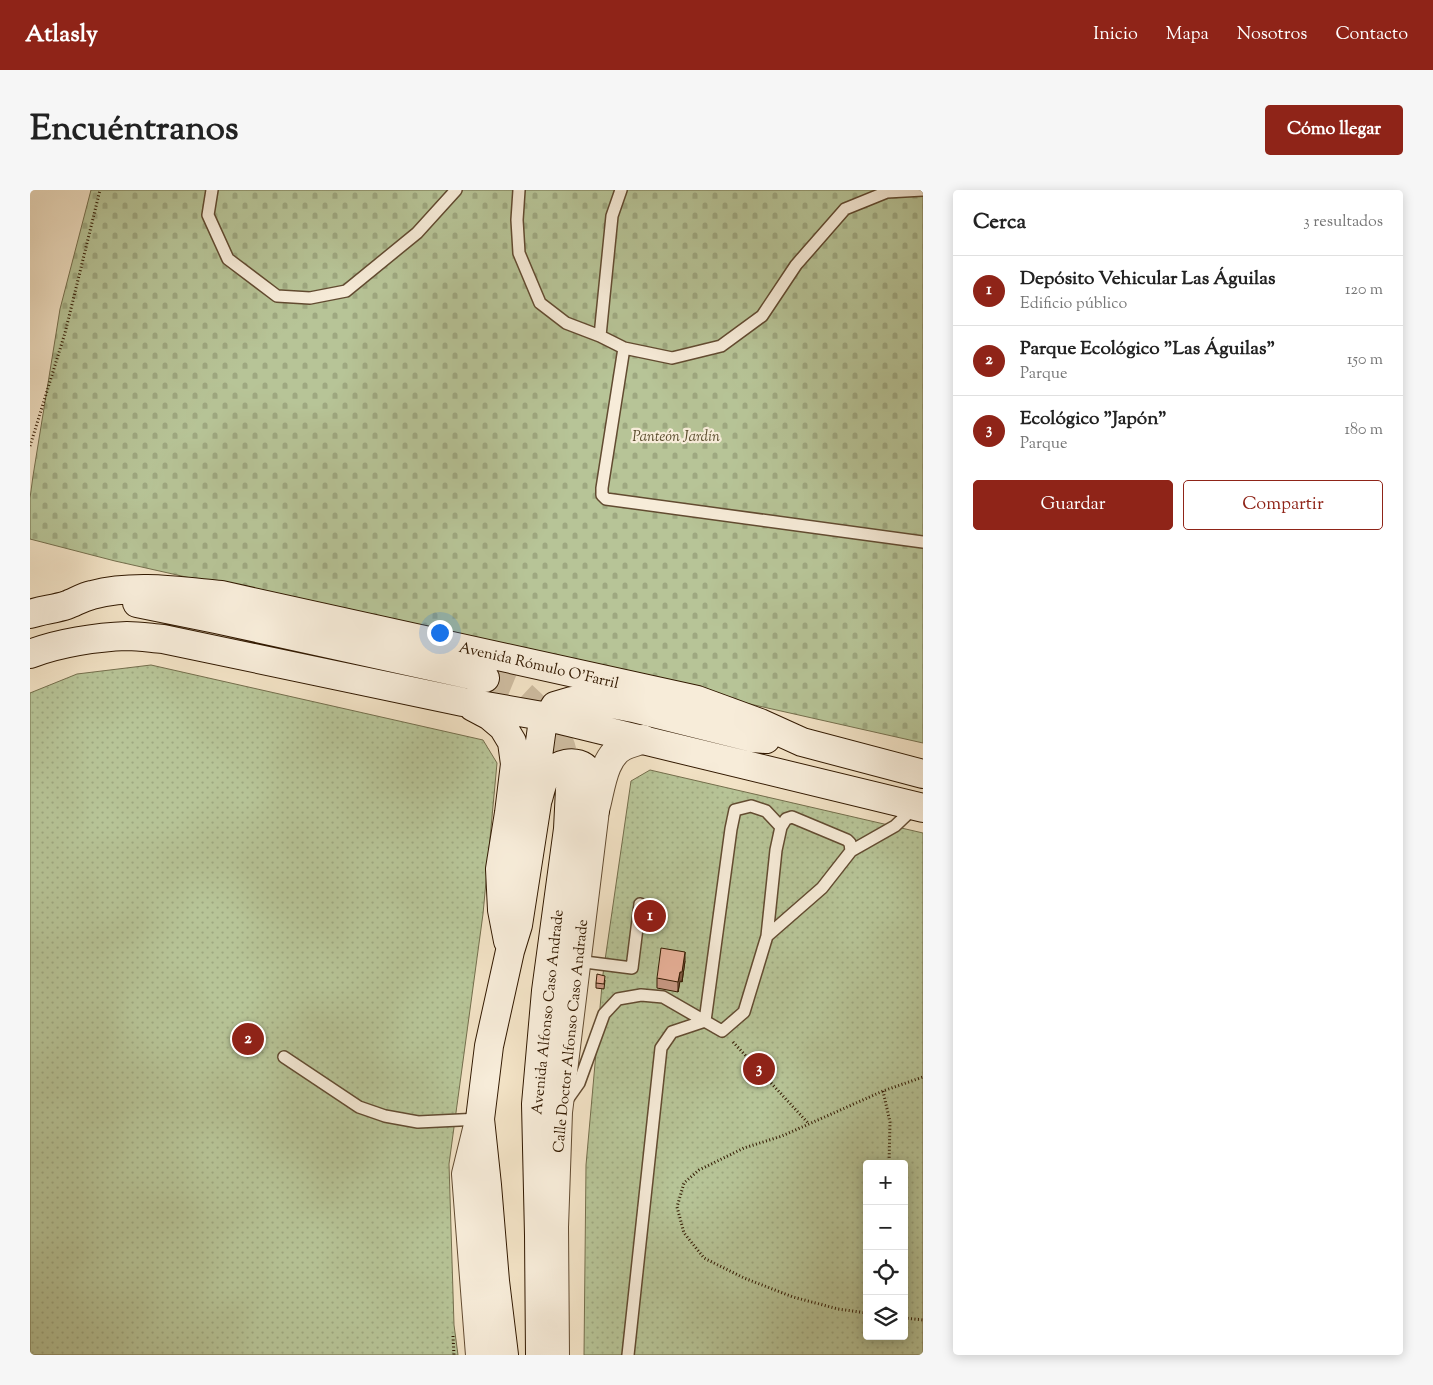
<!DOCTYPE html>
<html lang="es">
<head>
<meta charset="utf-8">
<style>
  body { margin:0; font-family:"Sorts Mill Goudy",serif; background:#f6f6f6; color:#222 }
  .controls { position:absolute; right:15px; bottom:15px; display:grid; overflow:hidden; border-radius:5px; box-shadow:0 2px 12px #0003 }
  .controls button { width:45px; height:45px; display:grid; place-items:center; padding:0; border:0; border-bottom:1px solid #e0e0e0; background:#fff; color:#222; font:25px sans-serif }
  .you { position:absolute; left:409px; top:442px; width:18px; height:18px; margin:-12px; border:4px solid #fff; border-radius:50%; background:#1a73e8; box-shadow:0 0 0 8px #1a73e833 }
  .badge { display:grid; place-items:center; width:32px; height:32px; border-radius:50%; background:#8f2418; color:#fff; font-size:16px; font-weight:700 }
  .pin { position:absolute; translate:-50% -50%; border:2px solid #fff; box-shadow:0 1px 5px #0006 }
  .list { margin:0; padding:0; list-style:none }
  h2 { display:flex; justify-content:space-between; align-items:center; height:65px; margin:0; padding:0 20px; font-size:21px }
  h2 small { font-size:16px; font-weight:400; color:#767676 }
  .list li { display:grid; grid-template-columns:32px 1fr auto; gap:15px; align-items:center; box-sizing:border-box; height:70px; padding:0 20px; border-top:1px solid #e0e0e0 }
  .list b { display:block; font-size:19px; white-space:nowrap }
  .list p { margin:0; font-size:16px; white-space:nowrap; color:#767676 }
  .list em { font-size:16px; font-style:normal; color:#767676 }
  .actions { display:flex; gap:10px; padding:15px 20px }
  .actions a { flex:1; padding:11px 0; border:1px solid #8f2418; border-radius:5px; text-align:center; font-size:18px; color:#8f2418 }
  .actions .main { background:#8f2418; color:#fff }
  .icon { flex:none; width:28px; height:28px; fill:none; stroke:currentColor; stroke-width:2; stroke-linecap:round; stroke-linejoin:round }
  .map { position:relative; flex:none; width:893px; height:1165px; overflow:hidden; border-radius:5px }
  header { display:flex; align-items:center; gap:30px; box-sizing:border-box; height:70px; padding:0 25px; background:#8f2418; color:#fff }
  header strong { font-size:24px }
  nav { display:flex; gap:28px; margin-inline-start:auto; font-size:18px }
  .intro { display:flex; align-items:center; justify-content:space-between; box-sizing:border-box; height:120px; padding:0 30px }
  h1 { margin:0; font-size:35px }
  .button { padding:12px 22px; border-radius:5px; background:#8f2418; color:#fff; font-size:18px; font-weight:700 }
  main { display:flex; gap:30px; padding:0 30px }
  aside { flex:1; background:#fff; border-radius:5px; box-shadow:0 2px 12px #0003 }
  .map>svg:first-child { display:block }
  .cemetery { fill:url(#cemetery-stones); stroke:#746e4c }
  .park { fill:url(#park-dots); stroke:#746e4c; fill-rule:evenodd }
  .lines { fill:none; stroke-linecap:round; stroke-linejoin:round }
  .secondary-tunnel { stroke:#ccba9e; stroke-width:28; stroke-dasharray:28 14; stroke-linecap:butt }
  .service-casing { stroke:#624b31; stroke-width:14 }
  .tertiary-casing { stroke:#624b31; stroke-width:30 }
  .secondary-casing { stroke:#321900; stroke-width:30 }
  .path { stroke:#321900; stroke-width:3; stroke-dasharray:1 2.5; stroke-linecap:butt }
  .service { stroke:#f7ecd9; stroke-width:11 }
  .tertiary { stroke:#f7ecd9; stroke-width:28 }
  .secondary { stroke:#f7ecd9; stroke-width:28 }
  .wall { fill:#ca9a86; stroke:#321900 }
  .shaded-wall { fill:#a47d6d; stroke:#321900 }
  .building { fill:#ebb39c; stroke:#321900 }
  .labels { text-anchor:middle; stroke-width:4.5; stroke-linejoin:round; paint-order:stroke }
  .park-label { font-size:15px; font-style:italic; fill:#5a4c2d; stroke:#f7ecd9 }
  .street-label { font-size:15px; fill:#321900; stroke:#f7ecd9 }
</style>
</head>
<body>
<header>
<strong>Atlasly</strong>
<nav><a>Inicio</a><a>Mapa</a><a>Nosotros</a><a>Contacto</a></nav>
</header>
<div class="intro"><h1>Encuéntranos</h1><a class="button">Cómo llegar</a></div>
<main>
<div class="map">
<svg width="893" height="1165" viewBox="0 0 893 1165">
  <defs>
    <pattern id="cemetery-stones" width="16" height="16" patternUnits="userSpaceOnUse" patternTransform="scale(1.25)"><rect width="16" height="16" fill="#b7c497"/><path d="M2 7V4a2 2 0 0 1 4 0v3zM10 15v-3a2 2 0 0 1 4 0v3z" fill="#9ea880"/></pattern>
    <pattern id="park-dots" width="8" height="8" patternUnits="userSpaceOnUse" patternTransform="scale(1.25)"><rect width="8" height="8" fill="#b7c497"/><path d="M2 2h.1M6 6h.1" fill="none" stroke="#9ea880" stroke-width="1.8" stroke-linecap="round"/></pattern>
  </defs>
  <rect width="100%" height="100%" fill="#f2e2c5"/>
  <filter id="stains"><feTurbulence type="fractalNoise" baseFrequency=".004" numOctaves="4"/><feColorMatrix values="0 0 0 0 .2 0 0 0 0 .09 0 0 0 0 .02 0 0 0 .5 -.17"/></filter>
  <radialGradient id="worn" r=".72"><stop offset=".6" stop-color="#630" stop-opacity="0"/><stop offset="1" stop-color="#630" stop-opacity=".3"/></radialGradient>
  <!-- cemetery -->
  <path class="cemetery" d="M61,0H893V553L85,371L0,349V308L3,286L30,119Z"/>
  <!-- park -->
  <path class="park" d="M121,475L453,550L467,573L453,724L419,974L424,1135L428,1165H0V503L47,484Z
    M620,580L893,643V1165H554L556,975L573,784L601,591ZM837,974H874V1146H837Z"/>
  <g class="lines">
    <!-- secondary-tunnel -->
    <path class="secondary-tunnel" d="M455,488L469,492L486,499L502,514L522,539L531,556L538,582L540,598"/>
    <!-- service casing -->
    <g class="service-casing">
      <path id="service" d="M182,0L178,25L198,69L247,106L280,108L316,101L387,43L426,0
        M489,0L487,30L489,63L510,113L536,133L570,146L594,158L642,168L691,156L732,126L766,75L815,19L857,2L893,0
        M570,146L582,26L591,0
        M594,158L572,298V305L576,309L893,352
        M821,661L865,636L885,617
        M547,771L602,778L610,714
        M254,867L329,917L355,926L388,932L450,929
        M537,910L549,893L574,824L588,809L611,805L633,807L692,841L714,822L737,746L746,660L751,637L756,629L762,627L817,650L820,653L821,661L792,698L737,746
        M598,1165L631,858L642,842L675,831L701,639L705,620L721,616L736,621L751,637"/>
    </g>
    <!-- tertiary casing -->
    <g class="tertiary-casing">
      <path id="tertiary" d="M449,931L436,984L450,1165
        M525,1165L524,1037L528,922L565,620C571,599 573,566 594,556C600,553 607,552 613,549"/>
    </g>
    <!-- secondary casing -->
    <g class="secondary-casing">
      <path id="secondary" d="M107,413L186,429L455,488
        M0,424C12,420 25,419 37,415C45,412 53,407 62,405C105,394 148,401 191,405L667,510L730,533L772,552L893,584
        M0,464C28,453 67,447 97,446C109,446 121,448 133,449L433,512L518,527L893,618
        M443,517L460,526L473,537L482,552L485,574L479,623L470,679L472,720L478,751
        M508,609C510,602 512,592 516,586C524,574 548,567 558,581C564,589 564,610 565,620
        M474,1165L465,1091L457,995L450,929L459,856L480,761L488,735L507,613L506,581L512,537L525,516L542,511L562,510L603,518L723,548L736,549
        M510,1165L509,1045L506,914L516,801L538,639L540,599"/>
    </g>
    <!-- path -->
    <path class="path" d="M0,256L35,143L70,0
      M703,852L779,934
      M853,901L860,932L859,974
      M837,1123L808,1119L763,1107L714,1088L674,1068L654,1043L647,1017L654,993L669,980L714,958L752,946L853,901L893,887
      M874,1128L893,1130
      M423,1146L424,1165"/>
    <!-- service -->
    <use href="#service" class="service"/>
    <!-- tertiary -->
    <use href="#tertiary" class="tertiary"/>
    <!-- secondary -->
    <use href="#secondary" class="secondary"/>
  </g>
  <!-- wall -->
  <path class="wall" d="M655,771L652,792L650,791L648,802L627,798V788Z
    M575,790L574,799L566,798V793Z"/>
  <!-- shaded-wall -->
  <path class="shaded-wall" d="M655,762V771L652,792V782Z
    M650,782V791L648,802V792Z"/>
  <!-- building -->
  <path class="building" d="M631,758L655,762L652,782H650L648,792L627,788Z
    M567,784L575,786L574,794L566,793Z"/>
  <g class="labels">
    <!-- park labels -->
    <g class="park-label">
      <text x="646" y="251">Panteón Jardín</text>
    </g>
    <!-- street labels -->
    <g class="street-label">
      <text transform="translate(509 475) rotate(13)" y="5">Avenida Rómulo O'Farril</text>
      <text transform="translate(517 822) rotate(-84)" y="5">Avenida Alfonso Caso Andrade</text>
      <text transform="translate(540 846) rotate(-84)" y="5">Calle Doctor Alfonso Caso Andrade</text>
    </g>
  </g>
  <rect width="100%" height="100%" filter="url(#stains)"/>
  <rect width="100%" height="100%" fill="url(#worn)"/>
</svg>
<div class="controls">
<button>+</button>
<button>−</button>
<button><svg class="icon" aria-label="locate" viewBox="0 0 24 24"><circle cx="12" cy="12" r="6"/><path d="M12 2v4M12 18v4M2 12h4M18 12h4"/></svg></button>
<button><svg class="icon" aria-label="layers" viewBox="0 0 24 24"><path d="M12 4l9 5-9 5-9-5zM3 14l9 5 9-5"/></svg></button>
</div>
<div class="you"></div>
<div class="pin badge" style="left:620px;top:726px">1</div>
<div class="pin badge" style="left:218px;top:849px">2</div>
<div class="pin badge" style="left:729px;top:879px">3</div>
</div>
<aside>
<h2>Cerca<small>3 resultados</small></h2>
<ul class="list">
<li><span class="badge">1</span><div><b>Depósito Vehicular Las Águilas</b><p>Edificio público</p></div><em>120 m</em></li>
<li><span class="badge">2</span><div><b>Parque Ecológico &quot;Las Águilas&quot;</b><p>Parque</p></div><em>150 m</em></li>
<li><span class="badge">3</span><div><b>Ecológico &quot;Japón&quot;</b><p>Parque</p></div><em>180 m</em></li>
</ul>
<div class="actions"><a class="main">Guardar</a><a>Compartir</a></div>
</aside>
</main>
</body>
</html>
